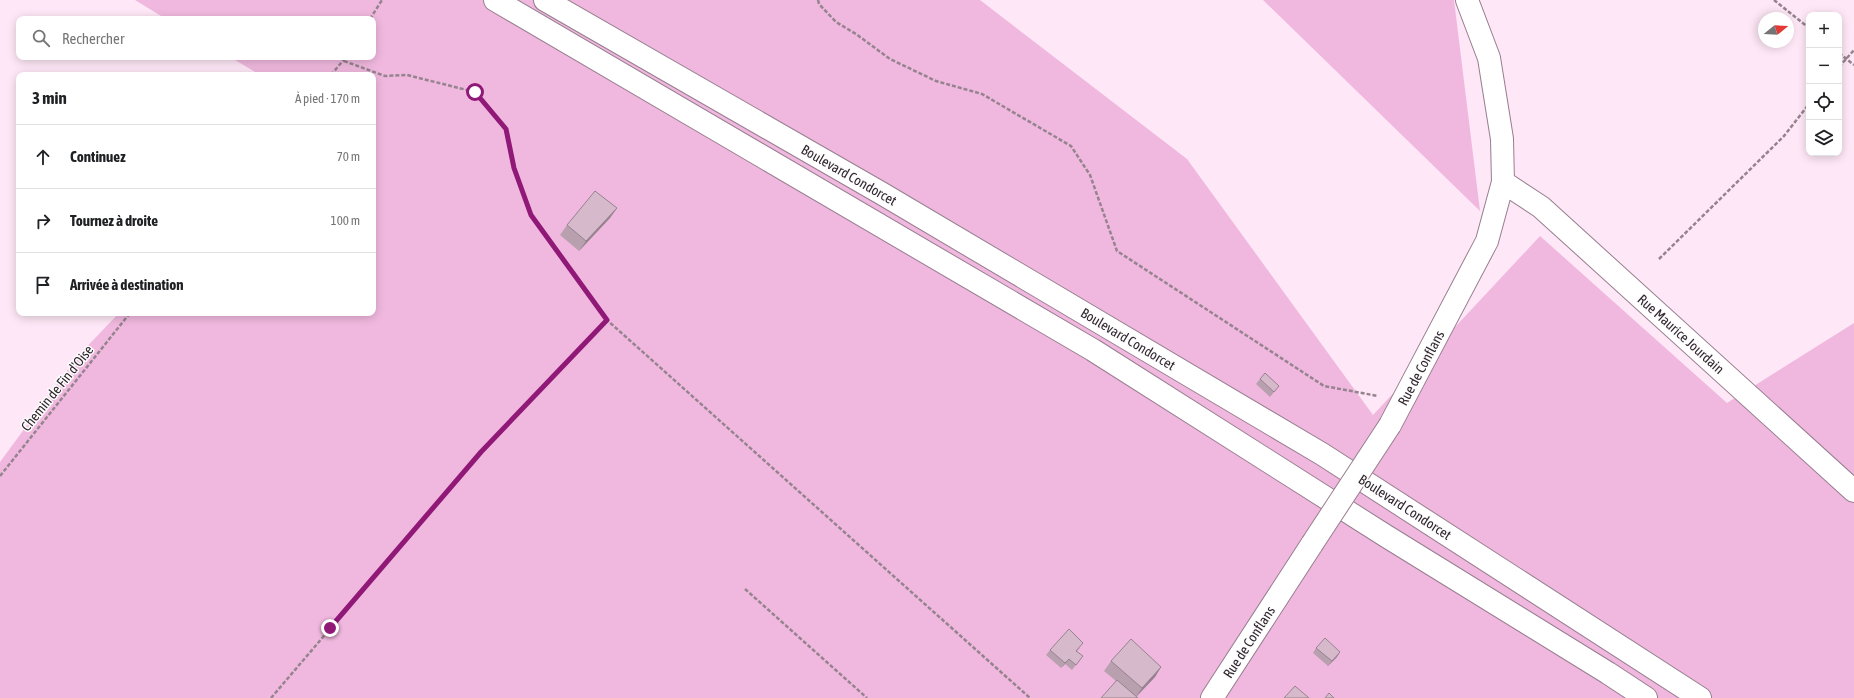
<!DOCTYPE html>
<html lang="fr">
<head>
<meta charset="utf-8">
<style>
  body { margin:0; font-family:"Asap Condensed",sans-serif; background:#f6f6f6; color:#202124 }
  .controls { position:absolute; right:12px; top:12px; display:grid; overflow:hidden; border-radius:8px; box-shadow:0 2px 10px #0003 }
  .controls button { width:36px; height:36px; display:grid; place-items:center; padding:0; border:0; border-bottom:1px solid #e0e0e0; background:#fff; color:#202124; font:20px sans-serif }
  .compass { position:absolute; left:1758px; top:12px; width:36px; height:36px; border-radius:50%; background:#fff; box-shadow:0 2px 10px #0003; rotate:72deg }
  .stop { position:absolute; width:12px; height:12px; margin:-9px; border:3px solid #901877; border-radius:50%; background:#fff }
  .stop.end { background:#901877; border-color:#fff; box-shadow:0 1px 4px #0008 }
  .list { margin:0; padding:0; list-style:none }
  h2 { display:flex; justify-content:space-between; align-items:center; height:52px; margin:0; padding:0 16px; font-size:17px }
  h2 small { font-size:13px; font-weight:400; color:#757577 }
  .list li { display:grid; grid-template-columns:26px 1fr auto; gap:12px; align-items:center; box-sizing:border-box; height:64px; padding:0 16px; border-top:1px solid #e0e0e0 }
  .list b { display:block; font-size:15px; white-space:nowrap }
  .list em { font-size:13px; font-style:normal; color:#757577 }
  .icon { flex:none; width:22px; height:22px; fill:none; stroke:currentColor; stroke-width:2; stroke-linecap:round; stroke-linejoin:round }
  .map { position:relative; flex:none; width:1854px; height:698px; overflow:hidden }
  .search { position:absolute; background:#fff; box-shadow:0 2px 10px #0003; left:16px; top:16px; width:360px; height:44px; display:flex; align-items:center; gap:10px; box-sizing:border-box; padding:0 14px; border-radius:8px; color:#757577; font-size:15px }
  .panel { position:absolute; background:#fff; box-shadow:0 2px 10px #0003; left:16px; top:72px; width:360px; height:244px; border-radius:8px }
  .map>svg:first-child { display:block }
  .green { fill:#f0b8de }
  .lines { fill:none; stroke-linecap:round; stroke-linejoin:round }
  .minor-casing { stroke:#977e8f; stroke-width:24 }
  .major-casing { stroke:#977e8f; stroke-width:24 }
  .path { stroke:#95848f; stroke-width:2.5; stroke-dasharray:4 2; stroke-linecap:butt }
  .minor { stroke:#fff; stroke-width:22 }
  .major { stroke:#fff; stroke-width:22 }
  .minor-bridge-casing { stroke:#977e8f; stroke-width:24; stroke-linecap:butt }
  .minor-bridge { stroke:#fff; stroke-width:22 }
  .wall { fill:#b8a0af }
  .shaded-wall { fill:#96828f }
  .building { fill:#d6bacc; stroke:#96828f }
  .route { stroke:#901877; stroke-width:5 }
  .labels { text-anchor:middle; stroke-width:3; stroke-linejoin:round; paint-order:stroke }
  .street-label { font-size:14px; fill:#31272e; stroke:#fcfcfc }
</style>
</head>
<body>
<div class="map">
<svg width="1854" height="698" viewBox="0 0 1854 698">
  <rect width="100%" height="100%" fill="#fee7f6"/>
  <!-- green -->
  <path class="green" d="M135,0H980L1187,159L1373,415L1540,236L1727,403L1854,323V698H0V462L78,356L119,313H373V75H260L230,57H373V19H166Z
    M1263,0H1454L1480,211Z"/>
  <g class="lines">
    <!-- minor casing -->
    <g class="minor-casing">
      <path id="minor" d="M1503,182L1541,207L1854,491
        M1390,425L1487,241L1503,182L1502,139L1489,58L1467,0
        M1212,698L1312,544"/>
    </g>
    <!-- major casing -->
    <g class="major-casing">
      <path id="major" d="M495,0L1093,350L1386,536L1608,673L1646,698
        M545,0L881,193L1322,454L1700,698"/>
    </g>
    <!-- path -->
    <path class="path" d="M818,0L819,4L836,22L856,34L890,59L936,81L982,94L1071,146L1090,175L1117,251L1324,386L1378,396
      M1774,0L1809,28
      M370,19L382,0
      M1839,53L1854,65
      M344,61L385,76L407,75L475,92L506,129L513,167L531,215L607,320L1030,698
      M1839,67L1854,50
      M331,75L346,57
      M1659,259L1784,136L1809,104
      M0,476L130,313
      M745,589L867,698
      M271,698L481,452L607,320"/>
    <!-- minor -->
    <use href="#minor" class="minor"/>
    <!-- major -->
    <use href="#major" class="major"/>
    <!-- minor-bridge casing -->
    <g class="minor-bridge-casing">
      <path id="minor-bridge" d="M1312,544L1390,425"/>
    </g>
    <!-- minor-bridge -->
    <use href="#minor-bridge" class="minor-bridge"/>
  </g>
  <!-- wall -->
  <path class="wall" d="M617,208L610,218L579,251L560,235L567,225Z
    M1260,379L1275,391L1270,397L1256,384Z
    M1080,648L1077,651L1079,661L1072,670L1065,664L1061,668L1046,655L1050,650Z
    M1316,648L1337,657L1328,666L1313,653Z
    M1111,661L1161,667L1155,677L1136,697L1116,681L1104,671Z"/>
  <!-- shaded-wall -->
  <path class="shaded-wall" d="M617,208L610,218L579,251L586,241Z
    M1340,652L1337,657L1328,666L1332,661Z
    M1069,659L1065,664L1061,668L1065,663Z
    M1161,667L1155,677L1135,698L1142,688Z"/>
  <!-- building -->
  <path class="building" d="M595,191L617,208L586,241L567,225Z
    M1265,373L1279,386L1274,392L1260,379Z
    M1069,629L1083,643L1076,651L1083,656L1076,665L1069,659L1065,663L1050,650Z
    M1325,638L1340,652L1332,661L1316,648Z
    M1131,639L1161,667L1142,688L1111,661Z
    M1117,680L1138,698H1101Z
    M1295,686L1309,698H1284Z
    M1329,693L1334,698H1325Z"/>
  <g class="lines">
    <!-- route -->
    <path class="route" d="M330,628L481,452L607,320L531,215L514,168L506,129L475,92"/>
  </g>
  <g class="labels">
    <!-- street labels -->
    <g class="street-label">
      <text transform="translate(849 175) rotate(30)" y="5">Boulevard Condorcet</text>
      <text transform="translate(1681 334) rotate(42)" y="5">Rue Maurice Jourdain</text>
      <text transform="translate(1128 339) rotate(31)" y="5">Boulevard Condorcet</text>
      <text transform="translate(1421 368) rotate(-62)" y="5">Rue de Conflans</text>
      <text transform="translate(57 388) rotate(-51)" y="5">Chemin de Fin d'Oise</text>
      <text transform="translate(1405 507) rotate(33)" y="5">Boulevard Condorcet</text>
      <text transform="translate(1249 642) rotate(-57)" y="5">Rue de Conflans</text>
    </g>
  </g>
</svg>
<div class="controls">
<button>+</button>
<button>−</button>
<button><svg class="icon" aria-label="locate" viewBox="0 0 24 24"><circle cx="12" cy="12" r="6"/><path d="M12 2v4M12 18v4M2 12h4M18 12h4"/></svg></button>
<button><svg class="icon" aria-label="layers" viewBox="0 0 24 24"><path d="M12 4l9 5-9 5-9-5zM3 14l9 5 9-5"/></svg></button>
</div>
<svg class="compass" viewBox="-18 -18 36 36"><path d="M0-13l5 13h-10z" fill="#e53935"/><path d="M0 13l5-13h-10z" fill="#757577"/></svg>
<div class="stop" style="left:475px;top:92px"></div>
<div class="stop end" style="left:330px;top:628px"></div>
<div class="search"><svg class="icon" aria-label="search" viewBox="0 0 24 24"><circle cx="10" cy="10" r="6"/><path d="M15 15l6 6"/></svg>Rechercher</div>
<section class="panel">
<h2>3 min<small>À pied · 170 m</small></h2>
<ul class="list">
<li><svg class="icon" aria-label="ahead" viewBox="0 0 24 24"><path d="M12 20V5M6 11l6-6 6 6"/></svg><div><b>Continuez</b></div><em>70 m</em></li>
<li><svg class="icon" aria-label="right" viewBox="0 0 24 24"><path d="M7 20v-9h11M14 6l5 5-5 5"/></svg><div><b>Tournez à droite</b></div><em>100 m</em></li>
<li><svg class="icon" aria-label="arrive" viewBox="0 0 24 24"><path d="M6 21V4h12l-3 4 3 4H6"/></svg><div><b>Arrivée à destination</b></div></li>
</ul>
</section>
</div>
</body>
</html>
